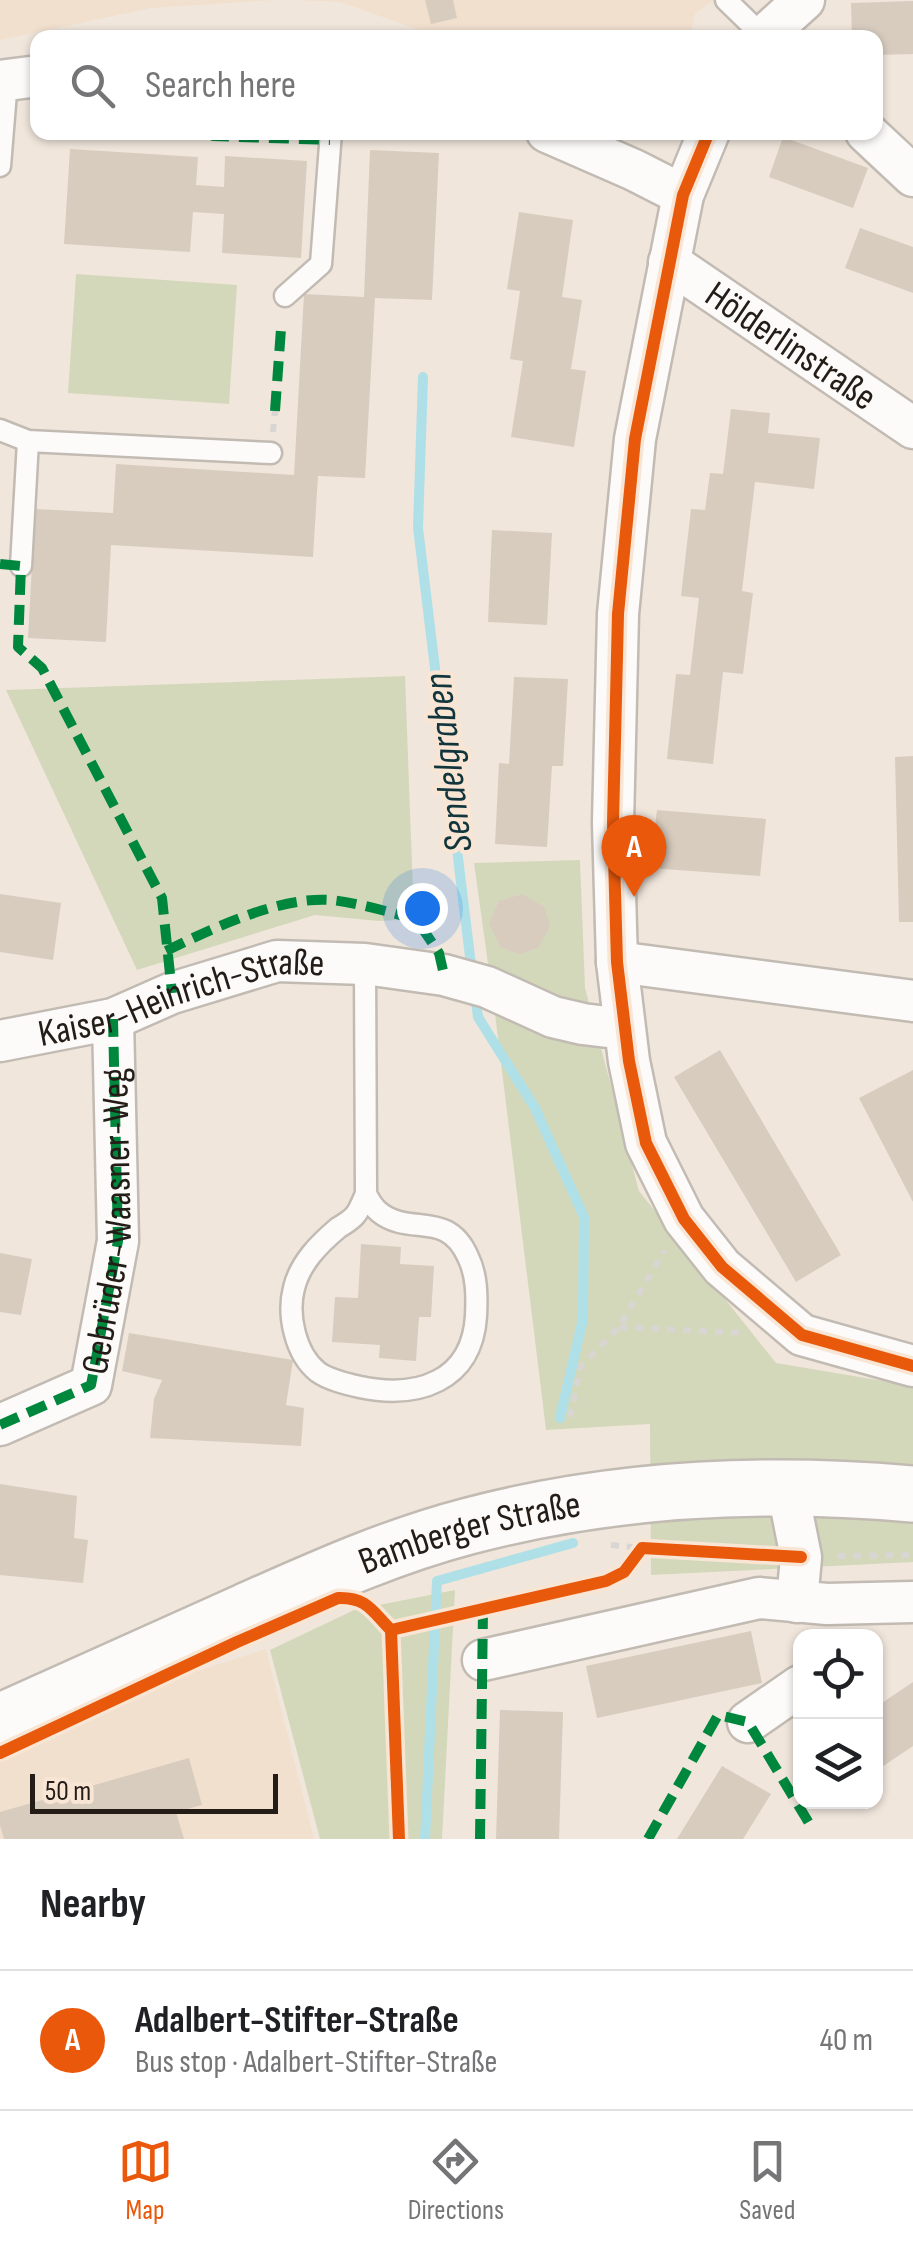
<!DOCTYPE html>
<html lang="en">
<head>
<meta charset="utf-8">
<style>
  body { margin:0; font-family:"Sofia Sans Condensed",sans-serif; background:#f2f2f2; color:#202124 }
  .controls { position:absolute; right:30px; bottom:30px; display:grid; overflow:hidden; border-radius:20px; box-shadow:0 2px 8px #0004 }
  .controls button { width:90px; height:90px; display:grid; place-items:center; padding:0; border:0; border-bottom:2px solid #e0e0e0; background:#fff; color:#202124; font:50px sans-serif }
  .scale { position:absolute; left:30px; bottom:25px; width:248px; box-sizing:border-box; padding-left:10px; border:5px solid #241d17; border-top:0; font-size:28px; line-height:35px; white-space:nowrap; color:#241d17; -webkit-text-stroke:8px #f8e5d4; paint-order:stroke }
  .you { position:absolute; left:422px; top:908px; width:35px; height:35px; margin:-25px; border:8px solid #fff; border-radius:50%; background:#1a73e8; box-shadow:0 0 0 15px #1a73e833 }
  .badge { display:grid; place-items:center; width:65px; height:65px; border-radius:50%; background:#ea580c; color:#fff; font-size:32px; font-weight:700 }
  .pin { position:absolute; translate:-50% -82px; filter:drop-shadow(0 2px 5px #0008) }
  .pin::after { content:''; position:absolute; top:52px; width:35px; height:30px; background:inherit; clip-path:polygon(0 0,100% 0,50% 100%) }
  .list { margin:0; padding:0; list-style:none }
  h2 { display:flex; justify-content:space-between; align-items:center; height:130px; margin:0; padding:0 40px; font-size:42px }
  h2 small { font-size:32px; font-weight:400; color:#757577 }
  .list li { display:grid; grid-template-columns:65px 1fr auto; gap:30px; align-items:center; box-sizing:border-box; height:140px; padding:0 40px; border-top:2px solid #e0e0e0 }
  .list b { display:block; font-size:38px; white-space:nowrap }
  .list p { margin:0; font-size:32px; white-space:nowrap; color:#757577 }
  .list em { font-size:32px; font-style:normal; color:#757577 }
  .icon { flex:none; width:55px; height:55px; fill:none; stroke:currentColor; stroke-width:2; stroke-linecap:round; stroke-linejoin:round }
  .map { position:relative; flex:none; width:913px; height:1839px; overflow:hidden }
  .search { position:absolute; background:#fff; box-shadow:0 2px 8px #0004; left:30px; right:30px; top:30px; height:110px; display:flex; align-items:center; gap:25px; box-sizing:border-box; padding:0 35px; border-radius:20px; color:#757577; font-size:38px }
  .sheet { height:270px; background:#fff }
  nav { display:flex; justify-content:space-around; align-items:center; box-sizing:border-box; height:140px; border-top:2px solid #e0e0e0; background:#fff; font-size:28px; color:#757577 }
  nav a { display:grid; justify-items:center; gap:5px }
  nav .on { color:#ea580c }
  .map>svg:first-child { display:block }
  .built { fill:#f2e0cf }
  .green { fill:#d4d8ba }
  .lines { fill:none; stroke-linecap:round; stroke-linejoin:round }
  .stream { stroke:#afe0e7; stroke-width:10 }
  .building { fill:#d8ccbf }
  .service-casing { stroke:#c2bbb3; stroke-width:25 }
  .minor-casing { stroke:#c2bbb3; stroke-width:45 }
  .secondary-casing { stroke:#c2bbb3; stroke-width:60 }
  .path { stroke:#d8d5d2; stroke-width:6; stroke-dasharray:8 8; stroke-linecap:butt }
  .service { stroke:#fdfbfa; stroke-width:20 }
  .minor { stroke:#fdfbfa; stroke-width:40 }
  .secondary { stroke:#fdfbfa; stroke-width:55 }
  .quiet { stroke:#00873e; stroke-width:10; stroke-dasharray:20 10; stroke-linecap:butt }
  .cycleway-casing { stroke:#f8e5d4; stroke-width:19 }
  .cycleway { stroke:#e8590c; stroke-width:12 }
  .labels { text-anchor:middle; stroke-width:9; stroke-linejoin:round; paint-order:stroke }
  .street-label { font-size:38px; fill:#241d17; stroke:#f8e5d4 }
  .water-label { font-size:40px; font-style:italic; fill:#11353c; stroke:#f8e5d4 }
</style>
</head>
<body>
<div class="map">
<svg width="913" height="1839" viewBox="0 0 913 1839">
  <rect width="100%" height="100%" fill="#f0e6dc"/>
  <!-- built -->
  <path class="built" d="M0,0H275L152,8L0,40Z
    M295,0H714L695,14L690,37L443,38L340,2Z
    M266,1649L314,1839H0V1735Z"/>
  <!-- green -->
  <path class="green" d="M76,274L237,285L229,404L68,393Z
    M405,676L414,919L379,921L315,915L137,970L6,690Z
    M580,860L585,988L639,1191L776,1363L913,1386V1562L651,1575L650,1424L546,1430L495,1014L474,863Z
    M455,1590L442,1839H320L270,1650L354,1610Z"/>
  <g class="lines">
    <!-- stream -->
    <path class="stream" d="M423,377L418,528L472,973
      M475,995L478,1017L535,1108L584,1217L583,1319L560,1418
      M425,1839L437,1581L573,1543"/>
  </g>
  <!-- building -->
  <path class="building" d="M425,0H453L457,18L431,24Z
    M913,1V54L876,55V38H852L851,3Z
    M783,137L868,168L853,208L769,177Z
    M70,149L198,157L196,185L224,187L225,156L307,161L301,258L222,253L224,214L193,212L190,252L64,244Z
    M370,150L439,153L432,300L375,298L365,478L318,476L313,557L111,545L106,642L28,638L35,509L113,513L116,464L294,475L304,294L364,297Z
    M519,212L573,220L562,297L582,300L571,369L586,371L574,447L511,437L523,361L510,359L520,291L507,289Z
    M860,228L913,247V293L845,268Z
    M731,409L770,413L768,433L820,438L814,489L755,482L742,591L753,593L743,674L723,672L713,764L667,759L676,674L690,675L699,598L681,596L691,509L705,510L710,473L723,474Z
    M492,530L552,533L547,625L488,622Z
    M514,677L568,679L563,766H552L547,847L495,844L499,763L509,764Z
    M913,756V922H899L895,757Z
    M657,810L766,819L760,876L650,868Z
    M0,894L61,903L53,960L0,952Z
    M523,894L544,907L550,926L538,948L519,954L500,947L489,923L499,901Z
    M720,1050L841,1255L796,1282L674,1077Z
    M913,1070V1202L859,1098Z
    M361,1244L401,1247L400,1264L434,1266L431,1317H419L416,1361L379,1358L380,1345L332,1342L335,1297L358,1298Z
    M0,1253L32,1259L21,1315L0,1312Z
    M129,1333L293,1360L286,1405L304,1408L301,1446L150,1438L154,1399L162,1380L122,1371Z
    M0,1484L77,1496L74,1538L88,1540L83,1583L0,1575Z
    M751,1631L762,1683L597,1718L586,1666Z
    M913,1682V1746L876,1771V1707Z
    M500,1710L563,1712L559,1839H496Z
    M189,1758L202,1805L176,1812L184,1839H4L0,1825V1812Z
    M722,1766L771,1794L743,1839H677Z"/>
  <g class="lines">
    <!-- service casing -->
    <g class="service-casing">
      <path id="service" d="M726,0L763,36
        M0,166L7,80
        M285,296L321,264L331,132
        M0,430L28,441L21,566
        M28,441L271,453
        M365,964L366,1194C363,1200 360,1209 356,1214C352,1220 344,1224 338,1228C319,1244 300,1263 294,1288C287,1314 295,1354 318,1372C329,1380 347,1384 360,1387C417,1399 472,1382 476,1316C477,1296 477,1275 468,1257C447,1209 410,1237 379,1212C373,1207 369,1200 366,1194"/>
    </g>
    <!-- minor casing -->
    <g class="minor-casing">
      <g id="minor">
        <path d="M762,38L804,0"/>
        <path d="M0,81L38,76"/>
        <path d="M547,132L634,170L683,195"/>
        <path d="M709,132L683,195L635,439L618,614L613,823L617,962L629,1061L646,1143L684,1219L722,1267L802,1335L913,1366"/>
        <path d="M866,132L913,176"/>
        <path id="s1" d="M669,262L913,428"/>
        <path d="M617,962L913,1001"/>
        <path id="s2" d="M0,1041L113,1019L172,993L277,961L365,964L444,975L487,987L553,1017L583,1024L624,1029"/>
        <path d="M0,1425L91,1385L118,1241L113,1019"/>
        <path d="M787,1487L801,1557L797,1602"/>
        <path d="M483,1660L759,1598L827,1604L913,1602"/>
        <path d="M748,1722L800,1686"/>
      </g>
    </g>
    <!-- secondary casing -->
    <g class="secondary-casing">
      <g id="secondary">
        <path id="s3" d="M0,1722C83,1684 166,1647 249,1610C321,1578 392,1546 469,1526C613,1488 765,1481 913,1494"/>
      </g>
    </g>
    <!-- path -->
    <path class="path" d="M273,432L275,411
      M619,1327L745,1333
      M570,1417L581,1366L619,1327L665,1250
      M611,1545L642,1548
      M837,1556L913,1555"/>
    <!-- service -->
    <use href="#service" class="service"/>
    <!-- minor -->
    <use href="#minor" class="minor"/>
    <!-- secondary -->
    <use href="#secondary" class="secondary"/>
    <!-- quiet -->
    <g class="quiet">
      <path d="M213,132V136L330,140"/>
      <path d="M275,411L281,329"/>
      <path d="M0,564L21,566L18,647L42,668L162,898L172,993"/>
      <path d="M166,951C211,929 280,896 331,900C359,903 388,912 416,919L439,953L444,975"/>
      <path id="s4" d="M0,1425L91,1385L118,1241L113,1019"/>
      <path d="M480,1839L483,1609"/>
      <path d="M648,1839L718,1715L748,1722L812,1828"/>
    </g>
    <!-- cycleway casing -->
    <g class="cycleway-casing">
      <path id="cycleway" d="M709,132L683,195L635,439L618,614L613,823L617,962L629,1061L646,1143L684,1219L722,1267L802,1335L913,1366
        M391,1630L399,1839
        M0,1753L237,1642L338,1598C367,1597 372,1611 391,1630L606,1581L624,1572L642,1548L801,1557"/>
    </g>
    <!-- cycleway -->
    <use href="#cycleway" class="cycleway"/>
  </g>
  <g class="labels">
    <!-- street labels -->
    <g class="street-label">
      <text dy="13" stroke="none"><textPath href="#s1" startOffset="148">Hölderlinstraße</textPath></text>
      <text dy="13" stroke="none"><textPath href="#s2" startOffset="188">Kaiser-Heinrich-Straße</textPath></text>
      <text dy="13" stroke="none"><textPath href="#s4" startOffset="265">Gebrüder-Waasner-Weg</textPath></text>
      <text dy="13" stroke="none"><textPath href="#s3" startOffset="508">Bamberger Straße</textPath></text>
    </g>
    <!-- water labels -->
    <g class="water-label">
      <text transform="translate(447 763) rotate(-97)" y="14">Sendelgraben</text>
    </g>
  </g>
</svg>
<div class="controls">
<button><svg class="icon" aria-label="locate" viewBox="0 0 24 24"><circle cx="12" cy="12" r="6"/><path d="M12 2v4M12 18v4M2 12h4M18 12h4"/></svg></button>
<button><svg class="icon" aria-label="layers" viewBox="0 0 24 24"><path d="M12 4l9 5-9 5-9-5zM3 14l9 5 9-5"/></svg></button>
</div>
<div class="scale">50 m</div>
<div class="you"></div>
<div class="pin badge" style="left:634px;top:897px">A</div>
<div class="search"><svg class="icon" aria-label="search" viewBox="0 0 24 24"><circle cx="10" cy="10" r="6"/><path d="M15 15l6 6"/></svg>Search here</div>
</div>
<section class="sheet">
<h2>Nearby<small></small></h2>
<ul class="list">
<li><span class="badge">A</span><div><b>Adalbert-Stifter-Straße</b><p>Bus stop · Adalbert-Stifter-Straße</p></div><em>40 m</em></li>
</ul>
</section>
<nav>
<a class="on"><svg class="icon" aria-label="map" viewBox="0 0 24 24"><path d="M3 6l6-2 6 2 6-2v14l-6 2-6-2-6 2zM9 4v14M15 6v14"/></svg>Map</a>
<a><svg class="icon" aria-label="directions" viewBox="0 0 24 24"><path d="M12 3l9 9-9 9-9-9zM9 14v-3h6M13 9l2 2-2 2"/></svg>Directions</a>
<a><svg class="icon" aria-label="saved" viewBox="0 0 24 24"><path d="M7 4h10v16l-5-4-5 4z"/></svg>Saved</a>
</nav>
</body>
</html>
